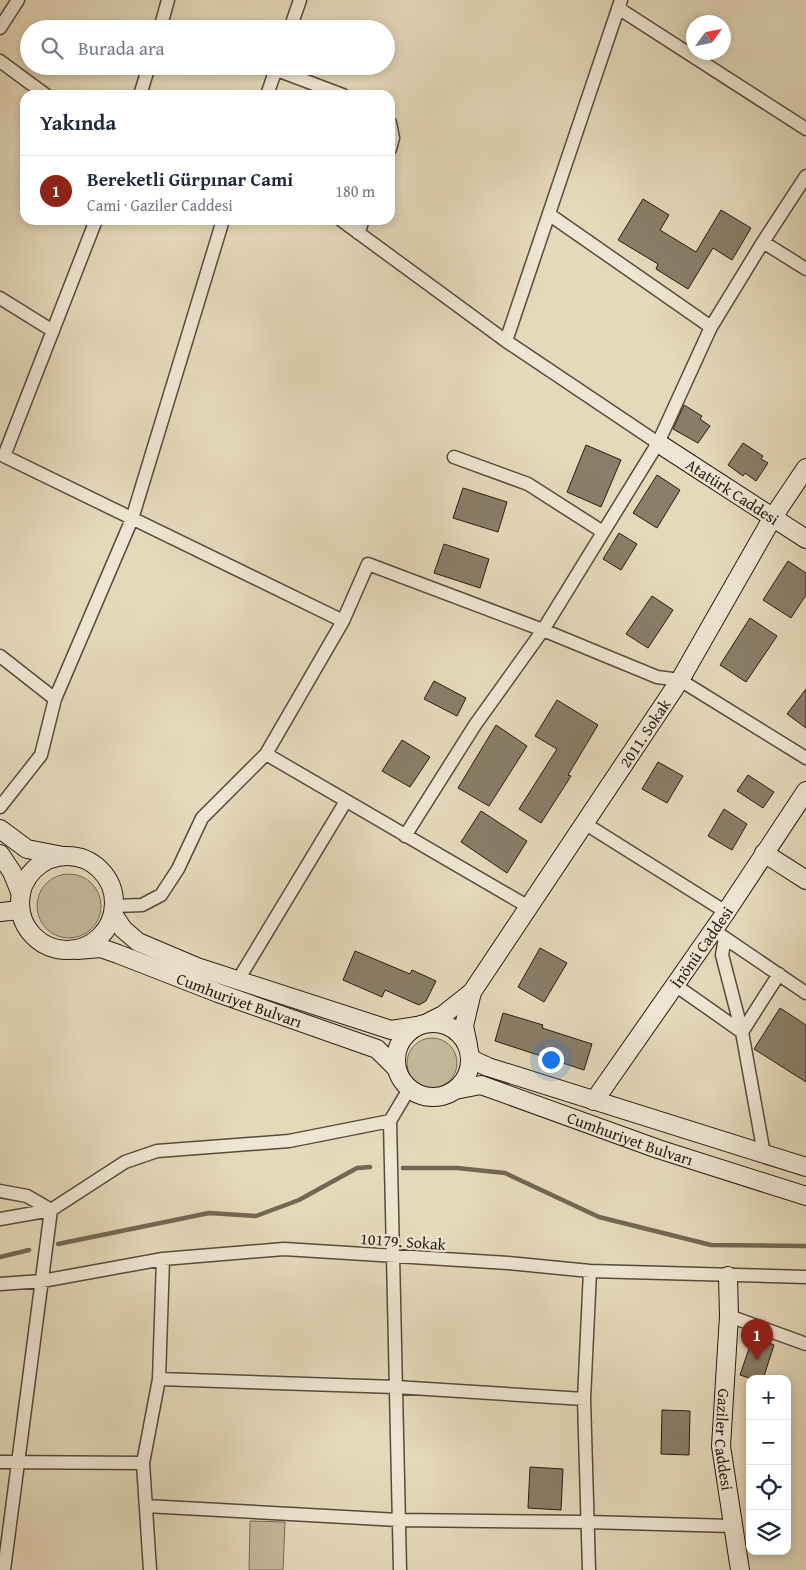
<!DOCTYPE html>
<html lang="tr">
<head>
<meta charset="utf-8">
<style>
  body { margin:0; font-family:"Gentium Book Plus",serif; background:#f2f2f3; color:#1f2937 }
  .controls { position:absolute; right:15px; bottom:15px; display:grid; overflow:hidden; border-radius:10px; box-shadow:0 2px 8px #0003 }
  .controls button { width:45px; height:45px; display:grid; place-items:center; padding:0; border:0; border-bottom:1px solid #e0e1e3; background:#fff; color:#1f2937; font:25px sans-serif }
  .compass { position:absolute; left:686px; top:15px; width:45px; height:45px; border-radius:50%; background:#fff; box-shadow:0 2px 8px #0003; rotate:57deg }
  .you { position:absolute; left:550px; top:1059px; width:18px; height:18px; margin:-12px; border:4px solid #fff; border-radius:50%; background:#1a73e8; box-shadow:0 0 0 8px #1a73e833 }
  .badge { display:grid; place-items:center; width:32px; height:32px; border-radius:50%; background:#8f2418; color:#fff; font-size:16px; font-weight:700 }
  .pin { position:absolute; translate:-50% -41px; filter:drop-shadow(0 1px 2px #0008) }
  .pin::after { content:''; position:absolute; top:26px; width:18px; height:15px; background:inherit; clip-path:polygon(0 0,100% 0,50% 100%) }
  .list { margin:0; padding:0; list-style:none }
  h2 { display:flex; justify-content:space-between; align-items:center; height:65px; margin:0; padding:0 20px; font-size:21px }
  h2 small { font-size:16px; font-weight:400; color:#747a83 }
  .list li { display:grid; grid-template-columns:32px 1fr auto; gap:15px; align-items:center; box-sizing:border-box; height:70px; padding:0 20px; border-top:1px solid #e0e1e3 }
  .list b { display:block; font-size:19px; white-space:nowrap }
  .list p { margin:0; font-size:16px; white-space:nowrap; color:#747a83 }
  .list em { font-size:16px; font-style:normal; color:#747a83 }
  .icon { flex:none; width:28px; height:28px; fill:none; stroke:currentColor; stroke-width:2; stroke-linecap:round; stroke-linejoin:round }
  .map { position:relative; flex:none; width:806px; height:1570px; overflow:hidden }
  .search { position:absolute; background:#fff; box-shadow:0 2px 8px #0003; left:20px; top:20px; width:375px; height:55px; display:flex; align-items:center; gap:12px; box-sizing:border-box; padding:0 18px; border-radius:28px; color:#747a83; font-size:19px }
  .panel { position:absolute; background:#fff; box-shadow:0 2px 8px #0003; left:20px; top:90px; width:375px; height:135px; border-radius:15px }
  .map>svg:first-child { display:block }
  .green { fill:#c5b99d; stroke:#766a56 }
  .lines { fill:none; stroke-linecap:round; stroke-linejoin:round }
  .stream { stroke:#736753; stroke-width:4.5 }
  .building { fill:#8a7e68; stroke:#281c10 }
  .street-casing { stroke:#574b3a; stroke-width:15 }
  .secondary-casing { stroke:#281c10; stroke-width:20 }
  .street { stroke:#eee6d2; stroke-width:12 }
  .secondary { stroke:#eee6d2; stroke-width:18 }
  .labels { text-anchor:middle; stroke-width:4.5; stroke-linejoin:round; paint-order:stroke }
  .street-label { font-size:16px; fill:#281c10; stroke:#eee6d2 }
</style>
</head>
<body>
<div class="map">
<svg width="806" height="1570" viewBox="0 0 806 1570">
  <rect width="100%" height="100%" fill="#e5d9ba"/>
  <filter id="stains"><feTurbulence type="fractalNoise" baseFrequency=".004" numOctaves="4"/><feColorMatrix values="0 0 0 0 .2 0 0 0 0 .09 0 0 0 0 .02 0 0 0 .5 -.17"/></filter>
  <radialGradient id="worn" r=".72"><stop offset=".6" stop-color="#630" stop-opacity="0"/><stop offset="1" stop-color="#630" stop-opacity=".3"/></radialGradient>
  <!-- green -->
  <path class="green" d="M37 906a32 32 0 1 1 64 0a32 32 0 1 1-64 0Z
    M407 1063a25 25 0 1 1 50 0a25 25 0 1 1-50 0Z
    M250,1521L285,1522L283,1570H249Z"/>
  <g class="lines">
    <!-- stream -->
    <path class="stream" d="M403,1168H457L505,1173L599,1217L711,1245L806,1246
      M58,1244L209,1213L256,1216L299,1200L357,1168L370,1167
      M0,1257L29,1250"/>
  </g>
  <!-- building -->
  <path class="building" d="M643,199L669,215L660,230L696,252L721,210L751,228L732,260L713,248L688,289L656,269L658,264L618,240Z
    M684,405L702,416L700,419L710,426L698,443L673,429Z
    M743,443L763,456L761,459L768,463L756,481L745,473L743,476L728,465Z
    M586,445L621,460L601,507L567,492Z
    M657,475L680,490L657,528L633,513Z
    M463,488L507,502L498,532L453,518Z
    M619,533L637,544L621,570L603,559Z
    M444,544L489,559L480,588L434,573Z
    M788,561L806,573V595L791,618L763,600Z
    M652,596L673,610L648,648L626,634Z
    M750,618L777,636L746,682L720,665Z
    M434,681L466,698L457,716L424,699Z
    M806,689V728L787,714Z
    M557,700L598,725L568,775L571,776L541,823L519,809L557,749L535,736Z
    M496,725L527,746L489,806L458,788Z
    M402,740L430,757L410,787L382,771Z
    M658,762L683,776L667,803L642,789Z
    M748,775L774,792L763,808L737,791Z
    M724,809L747,824L732,850L708,836Z
    M481,811L527,841L507,873L461,842Z
    M540,948L567,963L544,1002L518,987Z
    M355,951L410,974L412,970L436,981L426,1001L419,1005L385,990L382,997L343,980Z
    M780,1008L806,1025V1082L754,1049Z
    M503,1013L543,1025L542,1028L592,1044L584,1070L495,1041Z
    M753,1337L774,1345L763,1379H752L740,1375Z
    M662,1410L690,1411L689,1455L661,1454Z
    M530,1467L563,1469L561,1510L528,1508Z"/>
  <g class="lines">
    <!-- street casing -->
    <g class="street-casing">
      <path id="street" d="M618,8L806,129
        M0,28L18,0
        M160,29L168,0
        M290,29L300,0
        M0,61L46,95
        M266,66L343,95
        M140,95L149,66
        M267,95L277,66
        M390,123L393,138L390,149
        M550,215L711,327
        M96,220L4,456L343,621
        M341,220L506,341L658,443
        M358,233L363,220
        M763,242L806,176
        M0,298L53,331
        M506,341L621,0
        M454,457L528,484L603,532
        M0,656L55,699
        M266,754L527,906
        M0,807L41,755L55,699L132,519L223,220
        M584,823L726,912
        M405,836L475,725L543,630L658,443L711,327L763,242L806,269
        M115,906L142,905L161,895L178,869L202,818L266,754L343,621L368,564L543,630L657,677L680,680L806,758
        M719,934L806,993
        M725,938L722,955L742,1032L764,1154
        M238,980L346,801
        M675,985L742,1032L779,974
        M0,1191L27,1196L51,1210L0,1219
        M0,1284L42,1281L163,1259L284,1249L508,1263L590,1271L806,1277
        M729,1316L806,1344
        M159,1379L396,1387L584,1399
        M0,1462L143,1463
        M146,1506L399,1520L588,1522L732,1526
        M4,1570L51,1210L125,1162L157,1151L289,1141L390,1121
        M150,1570L143,1463L159,1379L163,1259
        M400,1570L390,1121L409,1089
        M589,1570L584,1399L590,1271"/>
    </g>
    <!-- secondary casing -->
    <g class="secondary-casing">
      <g id="secondary">
        <path id="s1" d="M658,443L806,539"/>
        <path d="M0,829L27,849L63,856"/>
        <path d="M764,853L806,880"/>
        <path d="M0,854L12,872L21,894"/>
        <circle cx="67" cy="903" r="47"/>
        <path d="M0,912L20,910"/>
        <path d="M113,914L123,929L138,942L197,967L391,1030L417,1026"/>
        <path id="s2" d="M77,950L101,948L118,954L218,993L377,1049L396,1068"/>
        <path id="s3" d="M429,1022L443,1015L472,992L680,680L773,517L806,468"/>
        <circle cx="433" cy="1060" r="37"/>
        <path d="M468,1045L464,1026L472,992"/>
        <path d="M471,1059L488,1067L806,1167"/>
        <path id="s4" d="M455,1090L481,1085L658,1149L806,1196"/>
        <path id="s5" d="M594,1101L726,912L806,791"/>
        <path id="s6" d="M728,1276L729,1316L721,1446L740,1570"/>
      </g>
    </g>
    <!-- street -->
    <use href="#street" class="street"/>
    <!-- secondary -->
    <use href="#secondary" class="secondary"/>
  </g>
  <g class="labels">
    <!-- street labels -->
    <g class="street-label">
      <text dy="6" stroke="none"><textPath href="#s1" startOffset="89">Atatürk Caddesi</textPath></text>
      <text dy="6" stroke="none"><textPath href="#s3" startOffset="364">2011. Sokak</textPath></text>
      <text dy="6" stroke="none"><textPath href="#s5" startOffset="188">İnönü Caddesi</textPath></text>
      <text dy="6" stroke="none"><textPath href="#s2" startOffset="172">Cumhuriyet Bulvarı</textPath></text>
      <text dy="6" stroke="none"><textPath href="#s4" startOffset="185">Cumhuriyet Bulvarı</textPath></text>
      <text transform="translate(403 1241) rotate(4)" y="6">10179. Sokak</text>
      <text dy="6" stroke="none"><textPath href="#s6" startOffset="164">Gaziler Caddesi</textPath></text>
    </g>
  </g>
  <rect width="100%" height="100%" filter="url(#stains)"/>
  <rect width="100%" height="100%" fill="url(#worn)"/>
</svg>
<div class="controls">
<button>+</button>
<button>−</button>
<button><svg class="icon" aria-label="locate" viewBox="0 0 24 24"><circle cx="12" cy="12" r="6"/><path d="M12 2v4M12 18v4M2 12h4M18 12h4"/></svg></button>
<button><svg class="icon" aria-label="layers" viewBox="0 0 24 24"><path d="M12 4l9 5-9 5-9-5zM3 14l9 5 9-5"/></svg></button>
</div>
<svg class="compass" viewBox="-18 -18 36 36"><path d="M0-13l5 13h-10z" fill="#e53935"/><path d="M0 13l5-13h-10z" fill="#747a83"/></svg>
<div class="you"></div>
<div class="pin badge" style="left:757px;top:1360px">1</div>
<div class="search"><svg class="icon" aria-label="search" viewBox="0 0 24 24"><circle cx="10" cy="10" r="6"/><path d="M15 15l6 6"/></svg>Burada ara</div>
<section class="panel">
<h2>Yakında<small></small></h2>
<ul class="list">
<li><span class="badge">1</span><div><b>Bereketli Gürpınar Cami</b><p>Cami · Gaziler Caddesi</p></div><em>180 m</em></li>
</ul>
</section>
</div>
</body>
</html>
